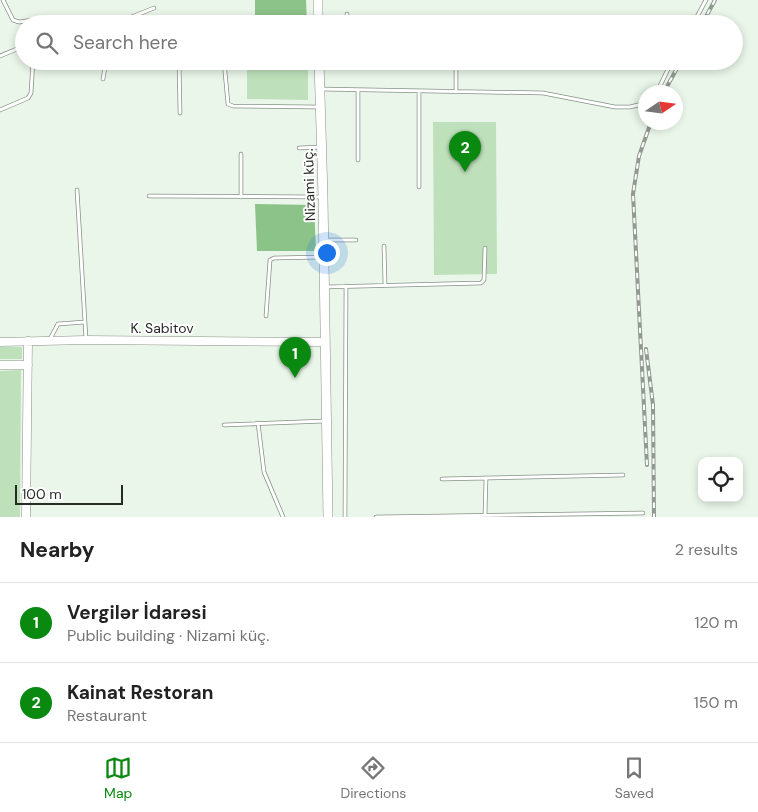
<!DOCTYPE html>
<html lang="en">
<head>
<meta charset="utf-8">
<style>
  body { margin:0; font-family:"DM Sans",sans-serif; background:#f6f6f6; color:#222 }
  .controls { position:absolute; right:15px; bottom:15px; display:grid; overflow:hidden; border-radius:10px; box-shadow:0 2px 8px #0003 }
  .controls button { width:45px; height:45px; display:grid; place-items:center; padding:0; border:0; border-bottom:1px solid #e0e0e0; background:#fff; color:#222; font:25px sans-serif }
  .compass { position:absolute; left:638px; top:85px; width:45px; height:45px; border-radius:50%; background:#fff; box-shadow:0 2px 8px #0003; rotate:77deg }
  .scale { position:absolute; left:15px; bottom:12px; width:108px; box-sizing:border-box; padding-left:5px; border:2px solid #272b26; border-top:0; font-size:14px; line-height:18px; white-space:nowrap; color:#272b26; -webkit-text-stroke:4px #fff; paint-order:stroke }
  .you { position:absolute; left:326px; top:252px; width:18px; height:18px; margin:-12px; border:4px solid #fff; border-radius:50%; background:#1a73e8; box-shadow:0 0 0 8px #1a73e833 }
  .badge { display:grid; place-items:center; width:32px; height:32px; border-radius:50%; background:#0a8911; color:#fff; font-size:16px; font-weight:700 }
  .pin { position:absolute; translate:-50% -41px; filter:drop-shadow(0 1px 2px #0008) }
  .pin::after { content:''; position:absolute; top:26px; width:18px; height:15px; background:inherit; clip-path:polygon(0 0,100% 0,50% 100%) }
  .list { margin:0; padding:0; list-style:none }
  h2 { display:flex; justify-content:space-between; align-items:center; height:65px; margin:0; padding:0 20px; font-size:21px }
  h2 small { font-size:16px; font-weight:400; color:#767676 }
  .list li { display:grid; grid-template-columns:32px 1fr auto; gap:15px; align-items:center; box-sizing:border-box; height:80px; padding:0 20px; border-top:1px solid #e0e0e0 }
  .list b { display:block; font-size:19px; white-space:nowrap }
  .list p { margin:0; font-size:16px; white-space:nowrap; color:#767676 }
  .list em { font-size:16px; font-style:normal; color:#767676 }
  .icon { flex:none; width:28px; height:28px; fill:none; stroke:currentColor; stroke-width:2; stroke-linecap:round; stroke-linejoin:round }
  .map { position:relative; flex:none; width:758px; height:517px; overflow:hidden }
  .search { position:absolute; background:#fff; box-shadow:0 2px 8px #0003; left:15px; right:15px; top:15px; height:55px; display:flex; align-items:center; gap:12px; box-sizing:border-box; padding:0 18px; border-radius:28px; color:#767676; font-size:19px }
  .sheet { height:225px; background:#fff }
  nav { display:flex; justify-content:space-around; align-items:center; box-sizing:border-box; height:70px; border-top:1px solid #e0e0e0; background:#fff; font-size:14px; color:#767676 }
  nav a { display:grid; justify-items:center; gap:2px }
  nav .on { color:#0a8911 }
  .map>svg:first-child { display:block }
  .green { fill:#bee1bb }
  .forest { fill:#8cc388 }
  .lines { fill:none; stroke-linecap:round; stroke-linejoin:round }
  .service-casing { stroke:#879186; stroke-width:4.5 }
  .tertiary-casing { stroke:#879186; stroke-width:9 }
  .secondary-casing { stroke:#879186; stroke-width:10 }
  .service { stroke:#fff; stroke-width:3 }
  .tertiary { stroke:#fff; stroke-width:8 }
  .secondary { stroke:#fff; stroke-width:9 }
  .rail-casing { stroke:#919990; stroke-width:4 }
  .rail { stroke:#fff; stroke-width:2; stroke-dasharray:5.5; stroke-linecap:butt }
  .labels { text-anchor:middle; stroke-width:4; stroke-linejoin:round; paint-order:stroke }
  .street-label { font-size:14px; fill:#272b26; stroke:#fff }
</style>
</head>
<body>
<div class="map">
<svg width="758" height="517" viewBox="0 0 758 517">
  <rect width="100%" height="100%" fill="#eaf6e9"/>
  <!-- green -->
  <path class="green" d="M247,61H308V100L247,99Z
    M433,122H496L497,274L434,275Z
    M0,347H22V359H0Z
    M21,370L20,517H0V371Z"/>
  <!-- forest -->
  <path class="forest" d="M255,0H306L307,24H255Z
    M255,204L314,205L316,251H257Z"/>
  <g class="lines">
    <!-- service casing -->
    <g class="service-casing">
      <path id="service" d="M3,0L13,20L19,22L47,18
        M347,14V24
        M114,24L154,8
        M693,24L706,0
        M0,56L24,46
        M179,61L180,113
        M224,61L228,104L233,106L318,107
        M103,79L106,61
        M320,89L543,93L615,107H630L646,103
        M358,90V160
        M419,91V187
        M456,92V61
        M657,92L672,61
        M0,110L28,98L31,93L33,61
        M299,148L321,147
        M77,190L86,339
        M149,196L321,197
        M241,197V154
        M324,240H356
        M384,246L385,285
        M325,287L481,283L484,280L485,248
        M266,316L270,260L274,258L323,257
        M50,339L58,324L85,322
        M258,423L264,472L283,517
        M224,425L325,421
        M442,479L623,475
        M485,516L486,478
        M345,517L346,286
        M376,517L643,513"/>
    </g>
    <!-- tertiary casing -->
    <g class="tertiary-casing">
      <path id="tertiary" d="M0,342L86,340L324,342
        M0,365H28
        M26,517L28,341"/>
    </g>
    <!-- secondary casing -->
    <g class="secondary-casing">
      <path id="secondary" d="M318,0V24
        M319,61L323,197L328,517"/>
    </g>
    <!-- service -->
    <use href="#service" class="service"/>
    <!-- tertiary -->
    <use href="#tertiary" class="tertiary"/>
    <!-- secondary -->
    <use href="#secondary" class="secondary"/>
    <!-- rail casing -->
    <g class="rail-casing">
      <path id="rail" d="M702,24L715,0
        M664,92L681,61
        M646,349L653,405L654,517
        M647,465L633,194L639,156L651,122"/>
    </g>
    <!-- rail -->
    <use href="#rail" class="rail"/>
  </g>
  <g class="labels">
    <!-- street labels -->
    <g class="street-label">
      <text transform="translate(309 185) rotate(-92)" y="5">Nizami küç.</text>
      <text x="162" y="333">K. Sabitov</text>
    </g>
  </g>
</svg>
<div class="controls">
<button><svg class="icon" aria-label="locate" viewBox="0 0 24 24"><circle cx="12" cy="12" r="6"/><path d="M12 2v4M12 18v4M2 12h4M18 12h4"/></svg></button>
</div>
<svg class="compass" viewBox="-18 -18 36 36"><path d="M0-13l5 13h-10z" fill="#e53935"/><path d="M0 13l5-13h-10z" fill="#767676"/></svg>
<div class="scale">100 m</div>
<div class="you"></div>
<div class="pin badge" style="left:295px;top:378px">1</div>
<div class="pin badge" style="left:465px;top:172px">2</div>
<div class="search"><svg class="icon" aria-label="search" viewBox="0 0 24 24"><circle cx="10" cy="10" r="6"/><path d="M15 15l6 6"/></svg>Search here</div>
</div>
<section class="sheet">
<h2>Nearby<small>2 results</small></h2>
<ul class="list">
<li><span class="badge">1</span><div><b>Vergilər İdarəsi</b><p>Public building · Nizami küç.</p></div><em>120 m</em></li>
<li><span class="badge">2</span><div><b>Kainat Restoran</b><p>Restaurant</p></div><em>150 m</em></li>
</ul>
</section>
<nav>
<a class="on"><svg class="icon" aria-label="map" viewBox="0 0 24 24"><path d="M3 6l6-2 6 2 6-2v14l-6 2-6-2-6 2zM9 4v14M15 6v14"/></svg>Map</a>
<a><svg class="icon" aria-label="directions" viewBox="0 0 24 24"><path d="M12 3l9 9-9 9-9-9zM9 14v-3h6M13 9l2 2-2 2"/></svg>Directions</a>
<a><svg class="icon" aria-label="saved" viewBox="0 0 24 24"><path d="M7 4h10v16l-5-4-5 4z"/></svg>Saved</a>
</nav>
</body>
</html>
